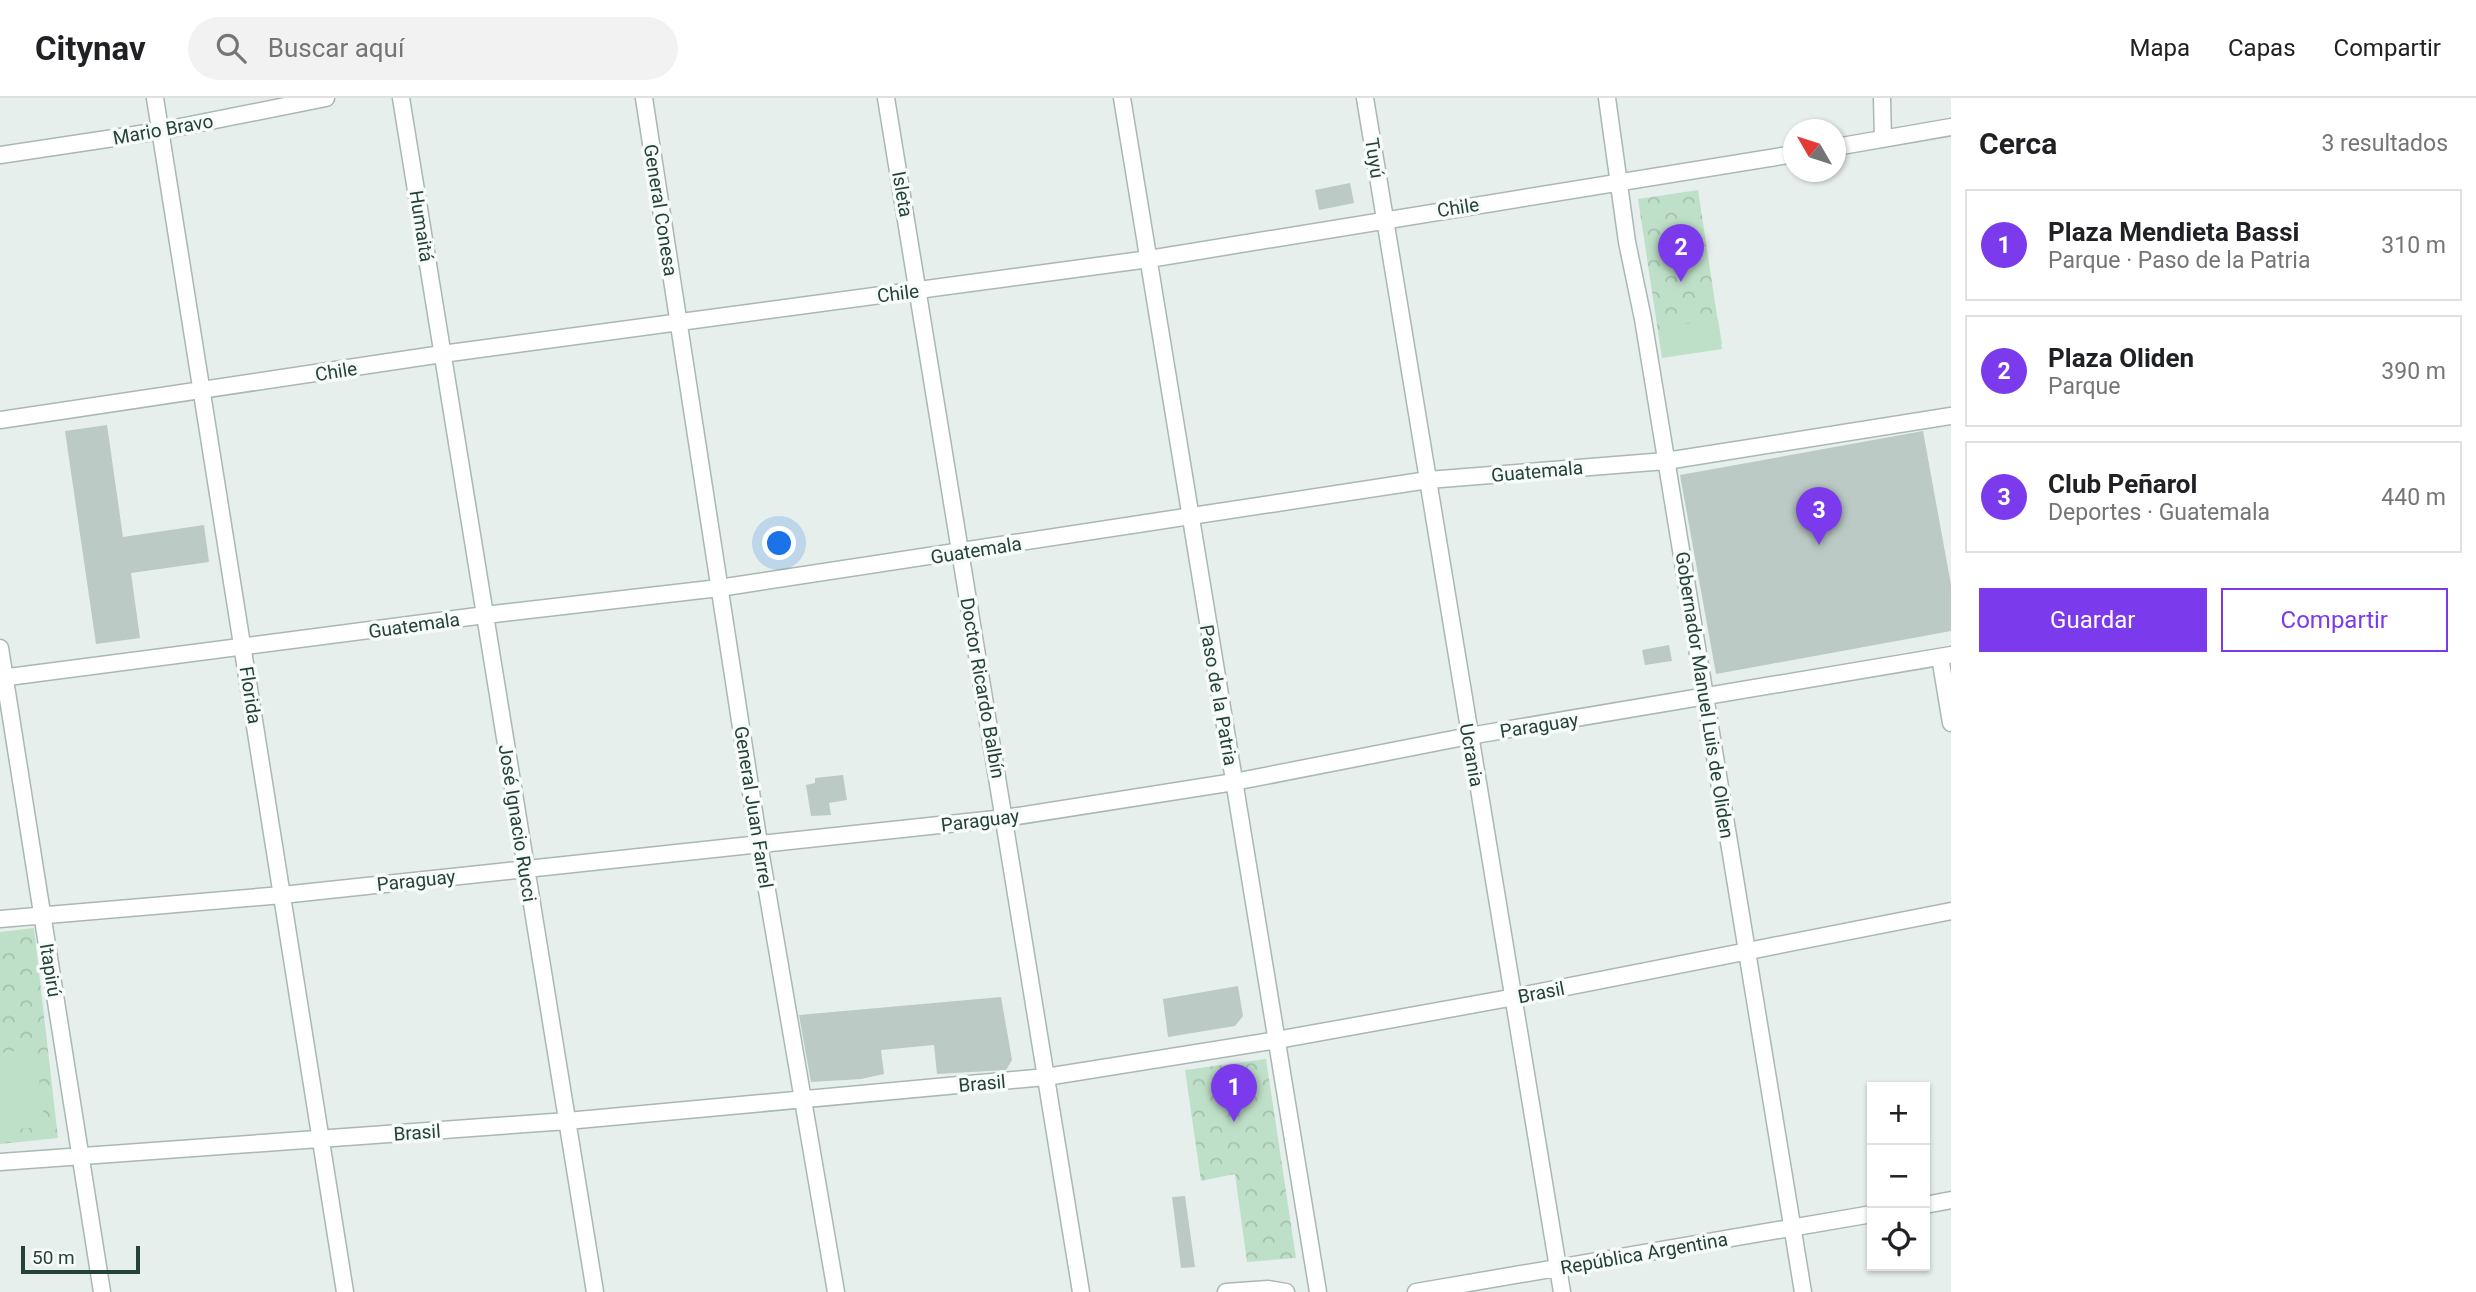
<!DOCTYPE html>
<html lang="es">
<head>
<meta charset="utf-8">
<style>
  body { margin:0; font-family:Roboto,sans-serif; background:#f2f2f2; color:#202124 }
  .controls { position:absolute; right:21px; bottom:21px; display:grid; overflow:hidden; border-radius:0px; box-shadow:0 2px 5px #0004 }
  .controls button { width:63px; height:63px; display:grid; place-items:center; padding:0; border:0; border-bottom:2px solid #e0e0e0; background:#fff; color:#202124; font:35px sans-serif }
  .compass { position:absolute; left:1783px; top:21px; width:63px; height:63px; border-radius:50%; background:#fff; box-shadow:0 2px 5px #0004; rotate:309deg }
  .scale { position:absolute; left:21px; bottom:18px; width:119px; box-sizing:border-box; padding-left:7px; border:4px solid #24423a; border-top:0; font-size:19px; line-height:24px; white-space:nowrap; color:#24423a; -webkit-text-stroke:5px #f7fbf9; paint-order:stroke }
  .you { position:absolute; left:780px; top:446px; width:24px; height:24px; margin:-18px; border:5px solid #fff; border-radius:50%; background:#1a73e8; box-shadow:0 0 0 10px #1a73e833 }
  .badge { display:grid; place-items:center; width:46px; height:46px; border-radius:50%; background:#7c3aed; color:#fff; font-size:23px; font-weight:700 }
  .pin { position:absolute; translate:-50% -58px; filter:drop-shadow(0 2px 4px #0008) }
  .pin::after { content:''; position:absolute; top:37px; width:24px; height:21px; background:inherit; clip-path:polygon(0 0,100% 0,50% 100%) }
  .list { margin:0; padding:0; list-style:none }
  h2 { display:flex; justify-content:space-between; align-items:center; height:91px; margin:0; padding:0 28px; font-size:30px }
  h2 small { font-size:23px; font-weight:400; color:#757577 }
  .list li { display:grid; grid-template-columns:46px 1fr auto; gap:21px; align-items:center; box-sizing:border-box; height:112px; margin:0 14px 14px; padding:0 14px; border:2px solid #e0e0e0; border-radius:0px }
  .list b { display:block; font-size:26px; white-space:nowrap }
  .list p { margin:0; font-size:23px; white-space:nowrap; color:#757577 }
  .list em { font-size:23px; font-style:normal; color:#757577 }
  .actions { display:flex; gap:14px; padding:21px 28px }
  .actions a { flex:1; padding:16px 0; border:2px solid #7c3aed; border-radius:0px; text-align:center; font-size:24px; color:#7c3aed }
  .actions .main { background:#7c3aed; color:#fff }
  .icon { flex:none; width:38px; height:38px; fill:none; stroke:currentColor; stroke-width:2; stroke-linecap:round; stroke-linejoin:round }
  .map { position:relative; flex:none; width:1951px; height:1194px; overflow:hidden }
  header { display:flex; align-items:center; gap:42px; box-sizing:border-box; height:98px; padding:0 35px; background:#fff; border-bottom:2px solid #e0e0e0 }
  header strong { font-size:33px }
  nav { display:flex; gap:38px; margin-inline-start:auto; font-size:24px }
  .search { width:490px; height:63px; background:#f2f2f2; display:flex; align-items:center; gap:18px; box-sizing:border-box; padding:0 24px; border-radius:38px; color:#757577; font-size:26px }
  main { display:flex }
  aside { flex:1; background:#fff }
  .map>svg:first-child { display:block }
  .forest { fill:url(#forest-crowns) }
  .garden { fill:#bfe0c8 }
  .building { fill:#bbcac4 }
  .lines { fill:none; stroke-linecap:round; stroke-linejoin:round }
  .minor-casing { stroke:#a8b8b2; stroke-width:19 }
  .minor { stroke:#fff; stroke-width:16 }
  .labels { text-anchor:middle; stroke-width:7; stroke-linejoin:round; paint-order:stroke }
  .street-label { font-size:19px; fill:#24423a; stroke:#f7fbf9 }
</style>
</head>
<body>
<header>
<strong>Citynav</strong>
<div class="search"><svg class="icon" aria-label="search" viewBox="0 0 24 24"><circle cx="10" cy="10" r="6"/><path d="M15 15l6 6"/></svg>Buscar aquí</div>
<nav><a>Mapa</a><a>Capas</a><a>Compartir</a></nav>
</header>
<main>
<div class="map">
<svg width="1951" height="1194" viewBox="0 0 1951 1194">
  <defs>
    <pattern id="forest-crowns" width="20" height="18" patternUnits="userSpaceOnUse" patternTransform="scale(1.75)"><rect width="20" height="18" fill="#bfe0c8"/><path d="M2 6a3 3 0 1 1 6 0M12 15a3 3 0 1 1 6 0" fill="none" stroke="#a4c1ad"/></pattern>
  </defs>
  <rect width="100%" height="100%" fill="#e6efeb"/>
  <!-- forest -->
  <path class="forest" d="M1698,92L1722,251L1662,260L1638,101Z
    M34,830L58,1040L0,1046V834Z
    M1266,961L1296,1160L1247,1164L1235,1076L1201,1083L1185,972Z"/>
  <!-- garden -->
  <path class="garden" d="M1718,221L1722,246L1664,255L1660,230Z
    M35,950L45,1028L0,1033V955Z"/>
  <!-- building -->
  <path class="building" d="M1350,85L1354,105L1319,112L1315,92Z
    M107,327L123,439L204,427L209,464L131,475L140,540L96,546L65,333Z
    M1923,333L1951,487V533L1716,576L1680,377Z
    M1669,547L1672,563L1645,567L1642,552Z
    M843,677L847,702L829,705L831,717L811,718L806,687L815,685V680Z
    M1238,888L1243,918L1235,928L1168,939L1163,901Z
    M1001,899L1012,962L1006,972L937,976L934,947L881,952L884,976L861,981L811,984L799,917Z
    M1185,1098L1195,1169L1181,1170L1172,1099Z"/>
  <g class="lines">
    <!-- minor casing -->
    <g class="minor-casing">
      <path id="minor" d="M155,0L345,1194
        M401,0L595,1194
        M644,0L759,746L836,1194
        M886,0L1081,1194
        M1122,0L1318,1194
        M1365,0L1562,1194
        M1607,0L1627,144L1643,221L1803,1194
        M1882,0L1883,41
        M1836,49L1951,29
        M0,57L160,33L326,0
        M0,322L442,256L1149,161L1794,56
        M0,550L102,1194
        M1940,559L1951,625
        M0,580L485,517L719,490L1428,382L1666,363L1951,318
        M0,821L282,797L1005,720L1234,684L1469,638L1951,557
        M0,1064L567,1023L1046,979L1277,942L1515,899L1951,813
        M1925,1107L1951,1102
        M1226,1194L1268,1191L1286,1194
        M1416,1194L1872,1116"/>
    </g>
    <!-- minor -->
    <use href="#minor" class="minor"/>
  </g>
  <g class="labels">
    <!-- street labels -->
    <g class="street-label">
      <text transform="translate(163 31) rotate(-10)" y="7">Mario Bravo</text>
      <text transform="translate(1375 60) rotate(81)" y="7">Tuyú</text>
      <text transform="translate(903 96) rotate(80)" y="7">Isleta</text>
      <text transform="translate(1458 109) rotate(-9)" y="7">Chile</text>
      <text transform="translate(661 112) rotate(81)" y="7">General Conesa</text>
      <text transform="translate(422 128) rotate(81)" y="7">Humaitá</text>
      <text transform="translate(898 195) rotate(-7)" y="7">Chile</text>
      <text transform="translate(336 273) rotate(-9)" y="7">Chile</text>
      <text transform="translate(1537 373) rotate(-5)" y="7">Guatemala</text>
      <text transform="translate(976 452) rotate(-9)" y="7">Guatemala</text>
      <text transform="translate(414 527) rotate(-8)" y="7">Guatemala</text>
      <text transform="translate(983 590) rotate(80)" y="7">Doctor Ricardo Balbín</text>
      <text transform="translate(251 597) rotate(81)" y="7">Florida</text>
      <text transform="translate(1219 597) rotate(80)" y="7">Paso de la Patria</text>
      <text transform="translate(1705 597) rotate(81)" y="7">Gobernador Manuel Luis de Oliden</text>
      <text transform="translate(1539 627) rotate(-9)" y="7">Paraguay</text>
      <text transform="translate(1472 657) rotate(80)" y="7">Ucrania</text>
      <text transform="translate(754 709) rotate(81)" y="7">General Juan Farrel</text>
      <text transform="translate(980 722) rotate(-7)" y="7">Paraguay</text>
      <text transform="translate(518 725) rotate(81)" y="7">José Ignacio Rucci</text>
      <text transform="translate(416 782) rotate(-6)" y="7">Paraguay</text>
      <text transform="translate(51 872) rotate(81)" y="7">Itapirú</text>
      <text transform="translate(1541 894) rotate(-11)" y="7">Brasil</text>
      <text transform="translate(982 985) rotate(-5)" y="7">Brasil</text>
      <text transform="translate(417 1034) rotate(-4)" y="7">Brasil</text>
      <text transform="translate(1644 1155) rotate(-10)" y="7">República Argentina</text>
    </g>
  </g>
</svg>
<div class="controls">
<button>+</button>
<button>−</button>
<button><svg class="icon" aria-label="locate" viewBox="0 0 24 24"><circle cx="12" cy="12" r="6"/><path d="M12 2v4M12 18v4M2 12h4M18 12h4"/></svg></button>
</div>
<svg class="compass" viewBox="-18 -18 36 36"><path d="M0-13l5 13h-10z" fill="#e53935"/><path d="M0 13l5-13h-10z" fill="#757577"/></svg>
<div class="scale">50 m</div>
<div class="you"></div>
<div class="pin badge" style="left:1234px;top:1024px">1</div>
<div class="pin badge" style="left:1681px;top:184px">2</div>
<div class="pin badge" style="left:1819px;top:447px">3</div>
</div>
<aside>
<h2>Cerca<small>3 resultados</small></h2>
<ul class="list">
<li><span class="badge">1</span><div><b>Plaza Mendieta Bassi</b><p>Parque · Paso de la Patria</p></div><em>310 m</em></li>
<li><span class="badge">2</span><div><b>Plaza Oliden</b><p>Parque</p></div><em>390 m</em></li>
<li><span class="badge">3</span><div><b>Club Peñarol</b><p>Deportes · Guatemala</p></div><em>440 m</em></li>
</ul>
<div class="actions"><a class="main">Guardar</a><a>Compartir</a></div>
</aside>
</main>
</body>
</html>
